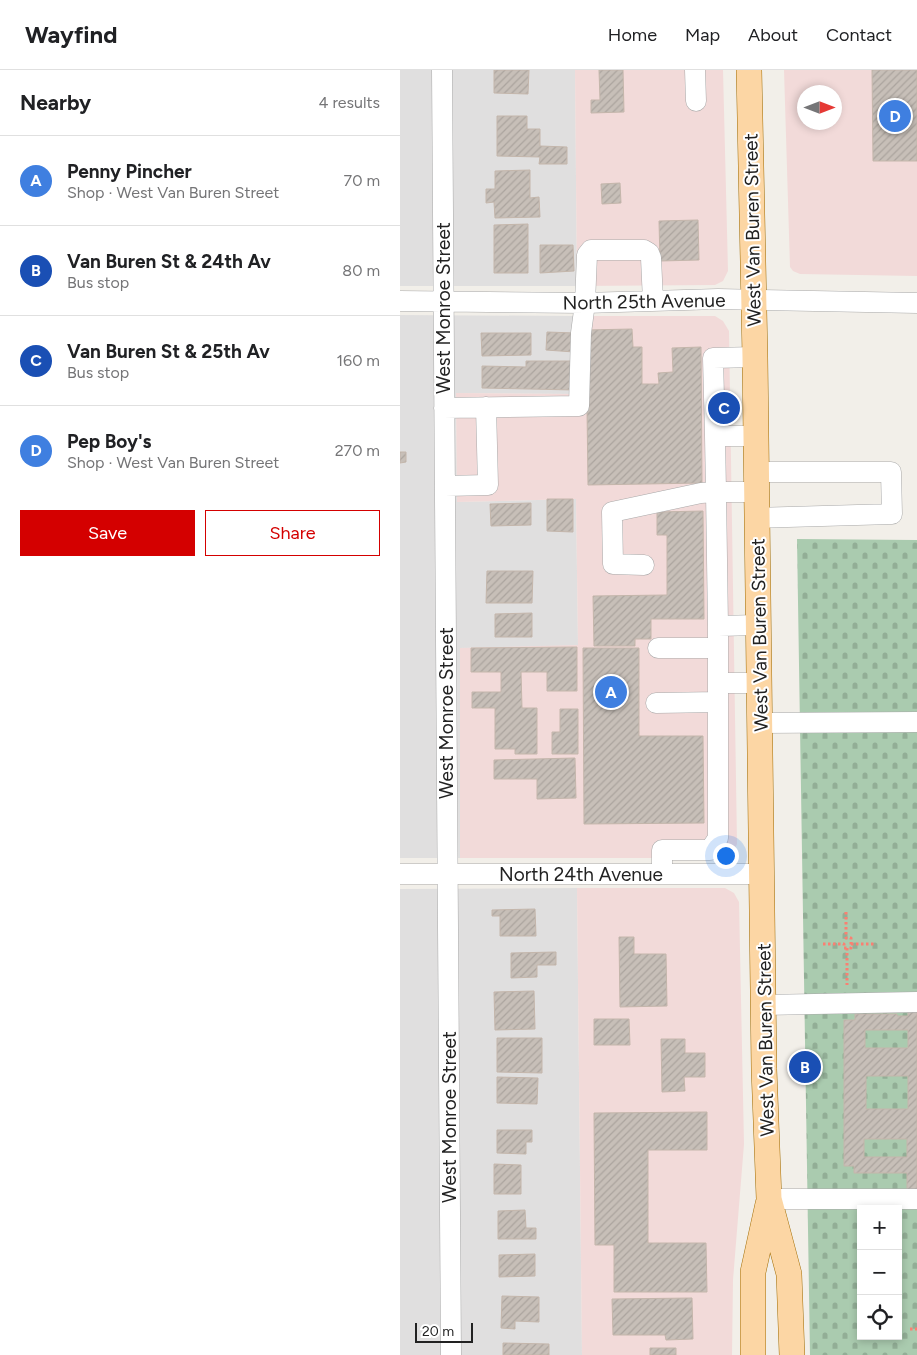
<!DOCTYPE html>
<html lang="en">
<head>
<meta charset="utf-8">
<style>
  body { margin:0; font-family:Figtree,sans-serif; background:#f6f6f6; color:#202124 }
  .controls { position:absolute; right:15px; bottom:15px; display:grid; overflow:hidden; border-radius:0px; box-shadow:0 2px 8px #0003 }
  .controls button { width:45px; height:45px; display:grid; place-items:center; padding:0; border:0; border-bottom:1px solid #e0e0e0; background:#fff; color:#202124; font:25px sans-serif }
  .compass { position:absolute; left:397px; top:15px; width:45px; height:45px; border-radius:50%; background:#fff; box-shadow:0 2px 8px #0003; rotate:90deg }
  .scale { position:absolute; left:15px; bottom:12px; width:58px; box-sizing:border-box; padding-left:5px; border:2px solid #222; border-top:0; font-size:14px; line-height:18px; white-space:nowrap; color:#222; -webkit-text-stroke:4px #fff; paint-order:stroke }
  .you { position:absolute; left:325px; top:785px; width:18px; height:18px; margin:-12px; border:4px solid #fff; border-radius:50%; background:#1a73e8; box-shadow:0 0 0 8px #1a73e833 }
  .badge { display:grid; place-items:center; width:32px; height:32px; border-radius:50%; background:#d40000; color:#fff; font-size:16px; font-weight:700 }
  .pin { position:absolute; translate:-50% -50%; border:2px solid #fff; box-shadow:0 1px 5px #0006 }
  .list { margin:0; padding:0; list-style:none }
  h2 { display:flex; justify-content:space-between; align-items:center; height:65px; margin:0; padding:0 20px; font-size:21px }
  h2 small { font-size:16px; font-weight:400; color:#757577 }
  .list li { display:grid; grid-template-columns:32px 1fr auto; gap:15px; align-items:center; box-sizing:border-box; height:90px; padding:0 20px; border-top:1px solid #e0e0e0 }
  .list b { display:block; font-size:19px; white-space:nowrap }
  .list p { margin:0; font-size:16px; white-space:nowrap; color:#757577 }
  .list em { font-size:16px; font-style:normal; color:#757577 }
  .actions { display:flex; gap:10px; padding:15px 20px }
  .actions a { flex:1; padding:11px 0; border:1px solid #d40000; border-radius:0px; text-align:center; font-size:18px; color:#d40000 }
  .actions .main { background:#d40000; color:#fff }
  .icon { flex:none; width:28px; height:28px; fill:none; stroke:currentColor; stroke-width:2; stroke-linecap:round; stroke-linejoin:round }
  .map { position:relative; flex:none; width:517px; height:1285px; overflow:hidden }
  header { display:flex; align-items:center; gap:30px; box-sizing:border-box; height:70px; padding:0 25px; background:#fff; border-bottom:1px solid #e0e0e0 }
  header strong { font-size:24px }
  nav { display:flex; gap:28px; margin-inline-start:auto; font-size:18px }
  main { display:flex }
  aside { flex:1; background:#fff }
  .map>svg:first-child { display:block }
  .residential { fill:#e0dfdf }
  .commercial { fill:#f2dad9; fill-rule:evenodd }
  .cemetery { fill:url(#cemetery-stones); fill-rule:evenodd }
  .building { fill:url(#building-hatch); stroke:#c4b6ab; fill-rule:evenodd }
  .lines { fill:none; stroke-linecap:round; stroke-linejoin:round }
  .minor-casing { stroke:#a9a9a9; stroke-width:21 }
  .major-casing { stroke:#a06b00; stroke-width:26 }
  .path { stroke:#fa8072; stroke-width:3; stroke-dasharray:2.5 2.5; stroke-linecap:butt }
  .minor { stroke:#fff; stroke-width:20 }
  .major { stroke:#fcd6a4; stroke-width:25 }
  .labels { text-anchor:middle; stroke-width:4; stroke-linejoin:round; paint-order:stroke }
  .street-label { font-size:19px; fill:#222; stroke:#fff }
</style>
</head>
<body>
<header>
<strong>Wayfind</strong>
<nav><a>Home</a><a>Map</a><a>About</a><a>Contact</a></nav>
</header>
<main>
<aside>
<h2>Nearby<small>4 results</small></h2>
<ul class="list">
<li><span class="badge" style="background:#3f7fe0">A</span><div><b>Penny Pincher</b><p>Shop · West Van Buren Street</p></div><em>70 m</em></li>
<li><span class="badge" style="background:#1a4fb4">B</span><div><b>Van Buren St &amp; 24th Av</b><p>Bus stop</p></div><em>80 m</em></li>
<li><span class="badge" style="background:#1a4fb4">C</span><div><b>Van Buren St &amp; 25th Av</b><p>Bus stop</p></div><em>160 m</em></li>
<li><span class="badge" style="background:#3f7fe0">D</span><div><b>Pep Boy's</b><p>Shop · West Van Buren Street</p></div><em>270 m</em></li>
</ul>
<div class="actions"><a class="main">Save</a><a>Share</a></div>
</aside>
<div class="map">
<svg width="517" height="1285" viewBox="0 0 517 1285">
  <defs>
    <pattern id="cemetery-stones" width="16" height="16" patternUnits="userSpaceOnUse" patternTransform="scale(1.25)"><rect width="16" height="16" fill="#aacbaf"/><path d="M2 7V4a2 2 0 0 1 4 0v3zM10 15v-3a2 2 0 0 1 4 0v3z" fill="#92ae96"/></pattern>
    <pattern id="building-hatch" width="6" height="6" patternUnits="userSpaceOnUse" patternTransform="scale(1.25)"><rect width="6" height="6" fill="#c7bfb8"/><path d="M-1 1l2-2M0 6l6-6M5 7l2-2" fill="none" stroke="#aba49e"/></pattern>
  </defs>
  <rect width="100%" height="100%" fill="#f2efe9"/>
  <!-- residential -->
  <path class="residential" d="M0,0H175L177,216H0Z
    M0,245L175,246L174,324L56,323L57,432L176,429L178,576L60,578V788H0Z
    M177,818L182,1285H0V819Z"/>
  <!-- commercial -->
  <path class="commercial" d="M175,0H323L328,201L323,211L315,215L177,216Z
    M384,0H517V206L400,204L393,201L390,197ZM404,22H434V52H404Z
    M175,246H315L323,251L329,261L337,774L333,783L324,788H60V578L178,575L176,429L57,432L56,323L174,324Z
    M177,818H325L334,823L339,832L344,1074L333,1210L332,1285H182Z"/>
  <!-- cemetery -->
  <path class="cemetery" d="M397,469L517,470V1285H410ZM461,1139H498V1266H461Z"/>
  <!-- building -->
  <path class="building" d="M94,0H129L128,24L94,23Z
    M199,0H223L224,42L191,43V30H200Z
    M472,0H517V91H473Z
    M97,46H127V59H140V76L167,77V94H139L140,87L97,86Z
    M130,100V128L139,127L140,147L95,148L94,132L86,133V119H95V101Z
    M220,113L221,133L202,134L201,114Z
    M298,150L299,190L260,191L259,151Z
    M128,154V203H94V155Z
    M140,175H173L174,201L140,203Z
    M232,259L233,277H242V314H259L258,303L273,302L272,278L301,277L302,413L188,415L186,260Z
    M147,262L175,263L174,282L146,280Z
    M81,263H131V285L82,286Z
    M126,291H174V320L82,318V296L126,297Z
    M0,382H6V392L0,393Z
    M147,429H173V462L147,461Z
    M131,433V455L91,456L90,434Z
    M303,441L304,549H251V569H235V576H194L193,526L267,525V465H257V442Z
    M87,501H133L132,533H86Z
    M132,543V567H95V544Z
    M177,577V621H147V602H121L122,638H137V684H115V679H95V638H72V622H101V602H71V578Z
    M183,578H239V666H303L304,753L184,754Z
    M160,639H178V684H152V662H160Z
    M175,688L176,728L137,729V709H94V690Z
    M135,839L136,866H100V846H92V840Z
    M219,867H234V884H266L267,936L220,937Z
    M156,882V895H137V907L111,908V883Z
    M134,921L135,959L95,960L94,922Z
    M508,938H517V1120H507V1103H454V1096H444V950H455V944H497V946H508ZM465,960H508V978H465ZM466,1006H508V1039H466ZM464,1069H507V1087H464Z
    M194,949H229L230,975H194Z
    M97,968H142V1003L97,1002Z
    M261,969H285V983H305V1007H284L285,1021L262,1022Z
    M97,1007L138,1008L137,1034L97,1033Z
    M307,1042V1080H248V1173H306L307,1222H214V1175H195L194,1043Z
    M97,1060H132V1072H126V1084L97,1083Z
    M94,1094L121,1095V1124H94Z
    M125,1140L126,1158H136V1169H98V1141Z
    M135,1184V1206L99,1207V1185Z
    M102,1226L139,1227V1252L115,1251V1259L101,1258Z
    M292,1228L293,1269L266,1270L265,1265H213L212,1229Z
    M103,1273L149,1274V1285H103Z
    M250,1278H276V1285H250Z"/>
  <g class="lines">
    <!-- minor casing -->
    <g class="minor-casing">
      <path id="minor" d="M42,0L51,1285
        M295,0L296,31
        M0,231L185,233L318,229L517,233
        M355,287L313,288L315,366H356
        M44,338L179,336L181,263L185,233L187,185L191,180H244L249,183L251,188L253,231
        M315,366L316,422H357
        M356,402H491L492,444L357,448
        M45,416L88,415L86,337
        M244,495L213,494L212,442L301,423L316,422L318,556L358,555
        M318,556V613H359
        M258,578H318
        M256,633L318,632
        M360,653L517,652
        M0,804H362
        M262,804V780H310L318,768V613
        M363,935L517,932
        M369,1129H517"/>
    </g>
    <!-- major casing -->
    <g class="major-casing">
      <path id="major" d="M349,0L355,287L364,999L369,1129L389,1204L392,1285
        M353,1285V1202L368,1134"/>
    </g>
    <!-- path -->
    <path class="path" d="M446,842V868H451V878H447V915
      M423,874H444V878H447
      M451,874H474
      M510,1259H517"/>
    <!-- minor -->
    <use href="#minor" class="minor"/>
    <!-- major -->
    <use href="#major" class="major"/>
  </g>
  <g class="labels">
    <!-- street labels -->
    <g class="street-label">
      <text transform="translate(352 160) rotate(-91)" y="7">West Van Buren Street</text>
      <text transform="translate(244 231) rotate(-1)" y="7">North 25th Avenue</text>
      <text transform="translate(43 238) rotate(-90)" y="7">West Monroe Street</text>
      <text transform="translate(359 565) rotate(-91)" y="7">West Van Buren Street</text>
      <text transform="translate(46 643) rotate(-90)" y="7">West Monroe Street</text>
      <text x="181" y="811">North 24th Avenue</text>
      <text transform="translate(365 970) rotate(-91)" y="7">West Van Buren Street</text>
      <text transform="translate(49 1047) rotate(-90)" y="7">West Monroe Street</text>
    </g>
  </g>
</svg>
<div class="controls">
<button>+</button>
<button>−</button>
<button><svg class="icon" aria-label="locate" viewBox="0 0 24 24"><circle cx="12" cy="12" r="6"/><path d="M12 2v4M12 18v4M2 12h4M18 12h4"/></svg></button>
</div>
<svg class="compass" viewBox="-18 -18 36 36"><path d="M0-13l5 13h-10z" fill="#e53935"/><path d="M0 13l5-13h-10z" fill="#757577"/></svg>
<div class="scale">20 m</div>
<div class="you"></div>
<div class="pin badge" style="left:211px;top:622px;background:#3f7fe0">A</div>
<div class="pin badge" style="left:405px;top:997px;background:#1a4fb4">B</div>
<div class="pin badge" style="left:324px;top:338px;background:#1a4fb4">C</div>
<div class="pin badge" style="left:495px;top:46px;background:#3f7fe0">D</div>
</div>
</main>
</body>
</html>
